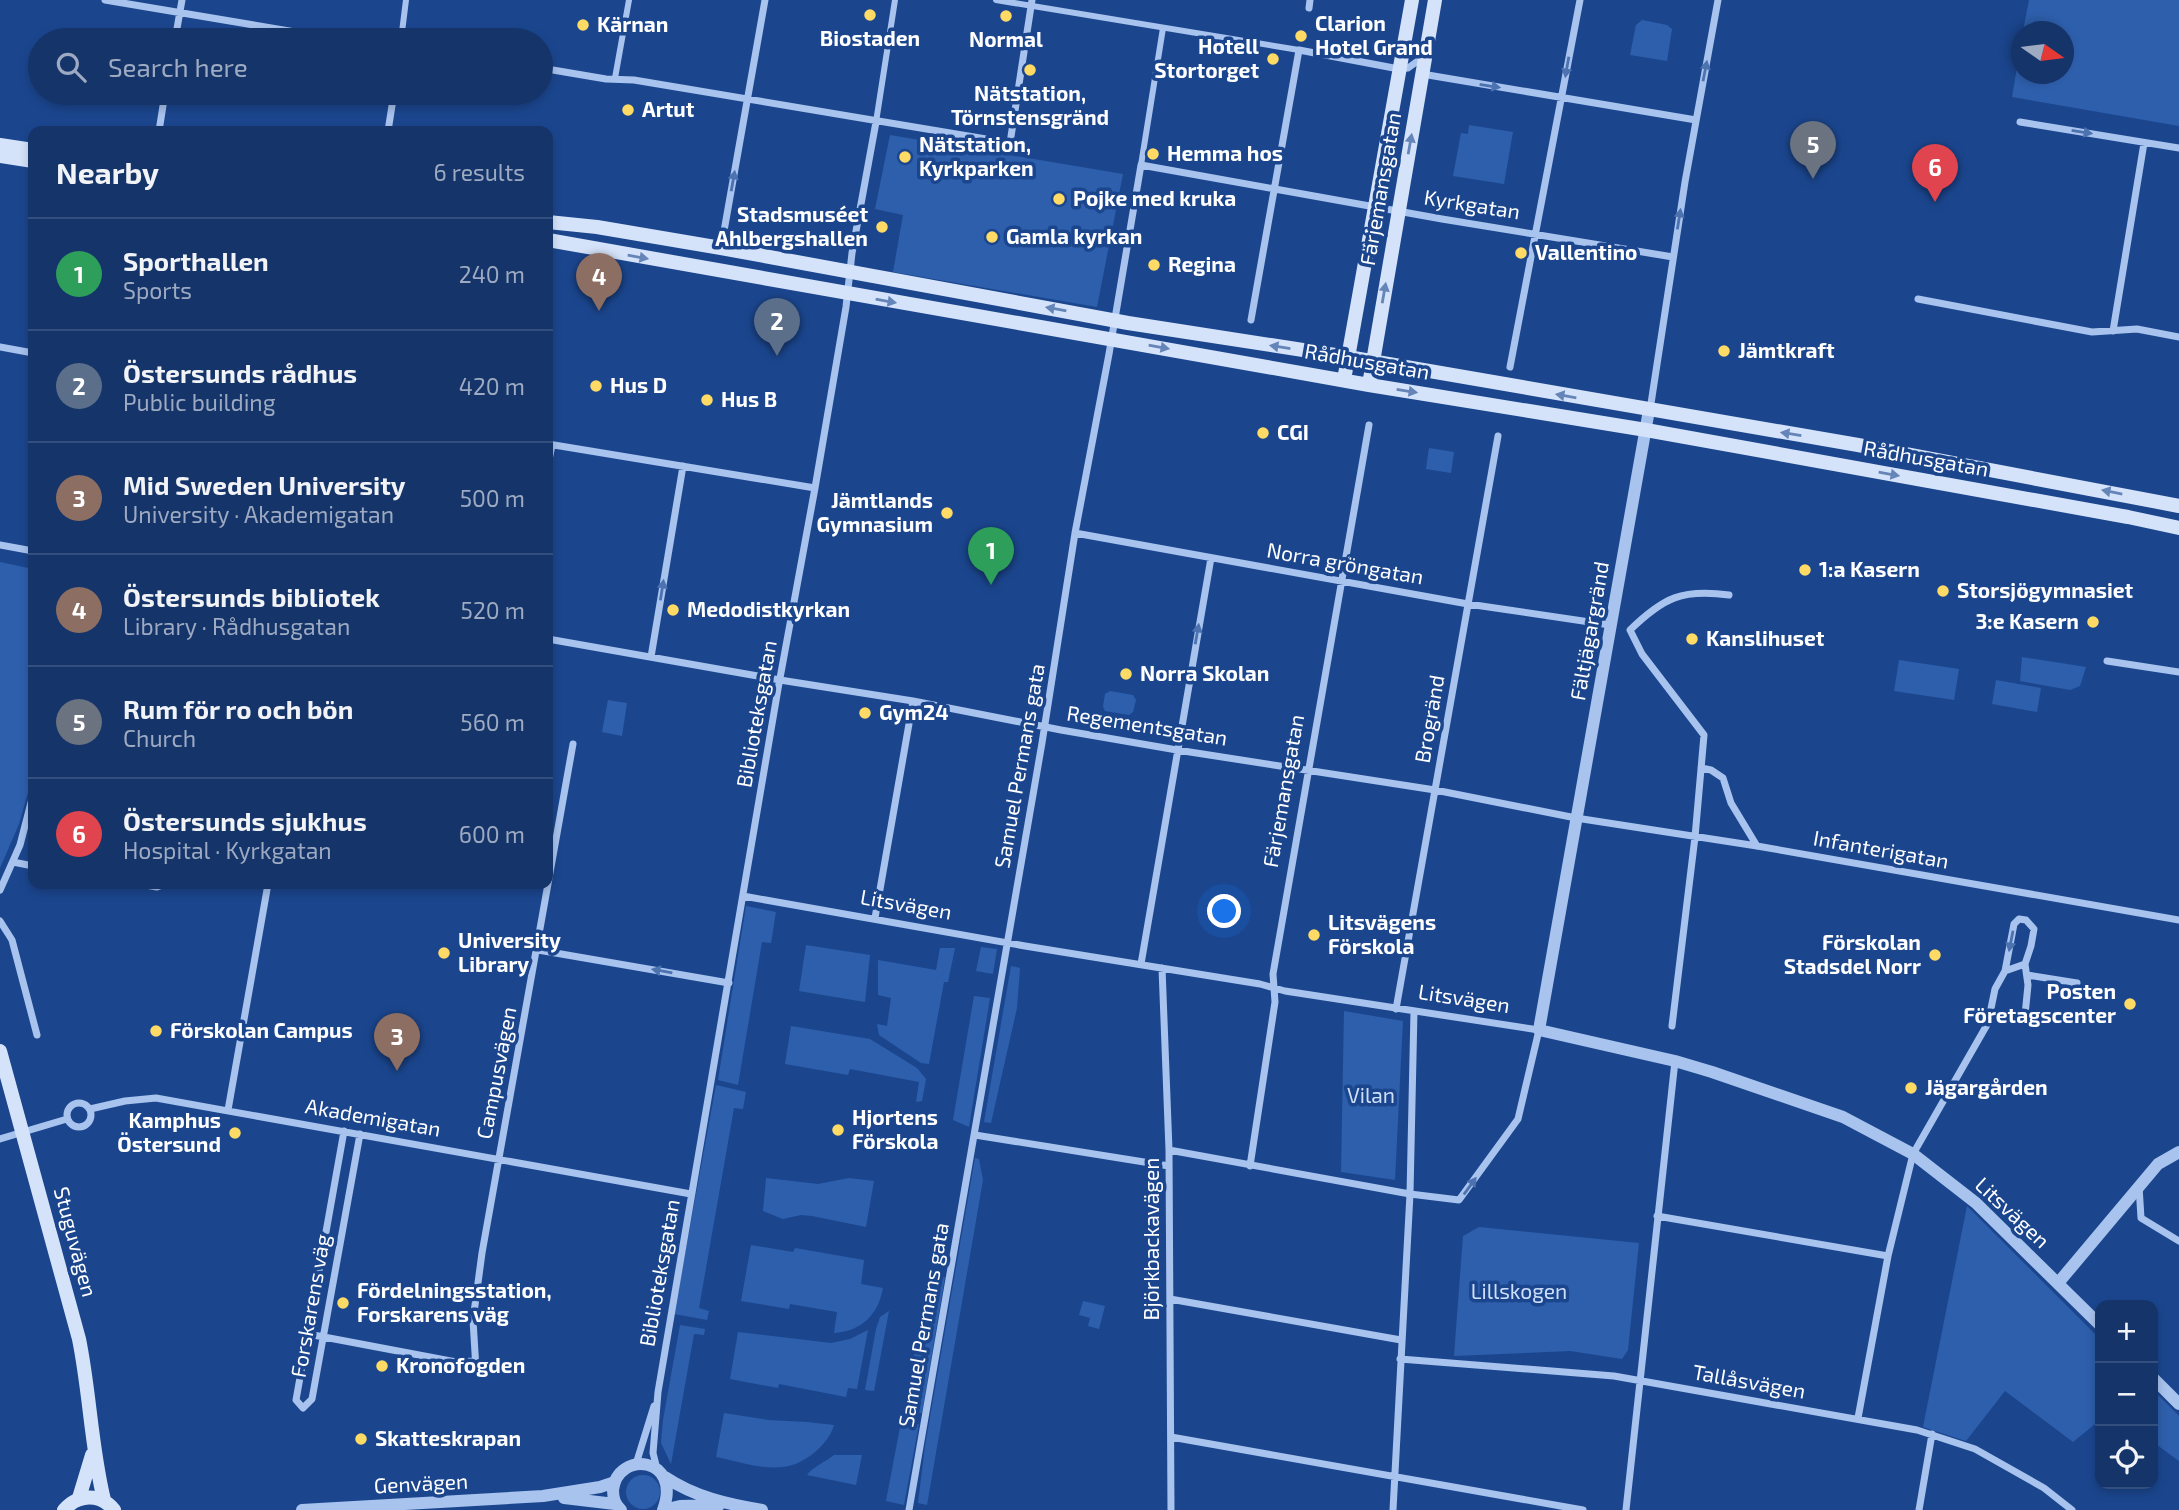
<!DOCTYPE html>
<html lang="en">
<head>
<meta charset="utf-8">
<style>
  body { margin:0; font-family:"Exo 2",sans-serif; background:#213f72; color:#f1f3f6 }
  .controls { position:absolute; right:21px; bottom:21px; display:grid; overflow:hidden; border-radius:14px; box-shadow:0 4px 10px #0003 }
  .controls button { width:63px; height:63px; display:grid; place-items:center; padding:0; border:0; border-bottom:2px solid #334f7e; background:#14346a; color:#f1f3f6; font:35px sans-serif }
  .compass { position:absolute; left:2011px; top:21px; width:63px; height:63px; border-radius:50%; background:#14346a; box-shadow:0 4px 10px #0003; rotate:104deg }
  .you { position:absolute; left:1225px; top:912px; width:24px; height:24px; margin:-18px; border:5px solid #fff; border-radius:50%; background:#1a73e8; box-shadow:0 0 0 10px #1a73e833 }
  .badge { display:grid; place-items:center; width:46px; height:46px; border-radius:50%; background:#ffdb65; color:#fff; font-size:23px; font-weight:700 }
  .pin { position:absolute; translate:-50% -58px; filter:drop-shadow(0 2px 4px #0008) }
  .pin::after { content:''; position:absolute; top:37px; width:24px; height:21px; background:inherit; clip-path:polygon(0 0,100% 0,50% 100%) }
  .list { margin:0; padding:0; list-style:none }
  h2 { display:flex; justify-content:space-between; align-items:center; height:91px; margin:0; padding:0 28px; font-size:30px }
  h2 small { font-size:23px; font-weight:400; color:#9daac1 }
  .list li { display:grid; grid-template-columns:46px 1fr auto; gap:21px; align-items:center; box-sizing:border-box; height:112px; padding:0 28px; border-top:2px solid #334f7e }
  .list b { display:block; font-size:26px; white-space:nowrap }
  .list p { margin:0; font-size:23px; white-space:nowrap; color:#9daac1 }
  .list em { font-size:23px; font-style:normal; color:#9daac1 }
  .icon { flex:none; width:38px; height:38px; fill:none; stroke:currentColor; stroke-width:2; stroke-linecap:round; stroke-linejoin:round }
  .map { position:relative; flex:none; width:2179px; height:1510px; overflow:hidden }
  .search { position:absolute; background:#14346a; box-shadow:0 4px 10px #0003; left:28px; top:28px; width:525px; height:77px; display:flex; align-items:center; gap:18px; box-sizing:border-box; padding:0 24px; border-radius:38px; color:#9daac1; font-size:26px }
  .panel { position:absolute; background:#14346a; box-shadow:0 4px 10px #0003; left:28px; top:126px; width:525px; height:763px; border-radius:14px }
  .map>svg:first-child { display:block }
  .green { fill:#2e5fac }
  .lines { fill:none; stroke-linecap:round; stroke-linejoin:round }
  .pedestrian { stroke:#a8c3ee; stroke-width:6 }
  .minor { stroke:#a8c3ee; stroke-width:7 }
  .tertiary { stroke:#a8c3ee; stroke-width:12 }
  .secondary { stroke:#d5e3fa; stroke-width:14 }
  .oneway { fill:#4c72b0 }
  .oneway2 { fill:#6585b9 }
  .poi-dot { fill:#ffdb65; stroke:#1b468e; stroke-width:2.5 }
  .labels { text-anchor:middle; stroke-width:7; stroke-linejoin:round; paint-order:stroke }
  .poi-label { font-size:21px; font-weight:bold; fill:#fff; stroke:#1b468e; text-anchor:start }
  .street-label { font-size:21px; fill:#fff; stroke:#1b468e }
  .park-label { font-size:21px; fill:#cedffa; stroke:#1b468e }
</style>
</head>
<body>
<div class="map">
<svg width="2179" height="1510" viewBox="0 0 2179 1510">
  <rect width="100%" height="100%" fill="#1b468e"/>
  <!-- green -->
  <path class="green" d="M2029,0H2179V126L2012,97L2021,43L2022,74H2064V32L2023,31Z
    M1642,20L1667,25L1672,29L1667,61L1630,55L1636,25Z
    M1469,125L1513,132L1504,184L1453,176L1461,133L1468,134Z
    M890,135L1123,174L1097,307L893,272L903,215L875,209Z
    M1429,448L1454,452L1451,473L1426,469Z
    M0,562L33,569V775L19,824L0,868Z
    M2022,657L2086,667L2080,686L2070,690L2020,681Z
    M1899,660L1959,669L1954,700L1894,691Z
    M1996,680L2041,688L2037,712L1992,704Z
    M1110,691L1133,695L1136,700L1133,712L1129,715L1105,711L1103,706L1105,694Z
    M608,700L627,703L622,736L602,732Z
    M746,906L776,912L771,943L762,942L738,1085L718,1080Z
    M806,945L870,955L865,1002L799,991Z
    M981,947L997,949L993,974L976,971Z
    M940,948H955L948,982H944L929,1064L921,1063L879,1035L877,1024L887,1026L891,998L878,995V960L936,970Z
    M1011,966L1020,968L1017,1008L991,1123L984,1122Z
    M974,996L990,998L969,1127L953,1120Z
    M1344,1011L1403,1021L1395,1180L1341,1172Z
    M791,1026L870,1039L917,1068L926,1079L922,1101L916,1102L919,1082L850,1069L848,1075L785,1064Z
    M716,1085L746,1092L743,1109L734,1108L699,1308L709,1311L707,1320L674,1314Z
    M975,1158L979,1159L983,1180L927,1505L918,1503L925,1446Z
    M766,1178L818,1184L849,1178L874,1181L866,1227L812,1216L801,1215L783,1219L763,1211Z
    M1967,1206L2100,1339V1420L2073,1442L2005,1391L1966,1441L1923,1427Z
    M1479,1227L1639,1243L1628,1350L1622,1359L1570,1351L1454,1356L1463,1236Z
    M751,1245L793,1252L795,1248L864,1260L861,1284L883,1288C878,1315 862,1331 834,1333L837,1312L790,1304L789,1309L741,1301Z
    M928,1276L945,1277L922,1413L913,1414L904,1411Z
    M1083,1301L1105,1306L1099,1329L1088,1326L1090,1318L1079,1315Z
    M889,1311L874,1391L865,1390L876,1329L880,1317Z
    M680,1325L705,1329L704,1335L694,1334L671,1464L661,1443L663,1420Z
    M868,1330L857,1389L848,1388L846,1397L779,1384L778,1388L730,1379L738,1332L831,1343L850,1339Z
    M2153,1390L2179,1416V1461L2153,1442Z
    M724,1413L768,1420L807,1422L834,1425C831,1436 823,1445 815,1452C784,1479 752,1464 716,1457Z
    M901,1422L919,1424L904,1505L886,1501Z
    M834,1455H862L856,1485L807,1475C811,1468 827,1461 834,1455Z
    M626 1492a17 17 0 1 1 34 0a17 17 0 1 1-34 0Z"/>
  <g class="lines">
    <!-- pedestrian -->
    <path class="pedestrian" d="M996,0L1299,50
      M401,40L406,0
      M615,78L629,0
      M876,122L895,0
      M1141,165L1163,28"/>
    <!-- minor -->
    <path class="minor" d="M105,0L343,40
      M1309,8L1310,0
      M175,40L182,0
      M541,68L606,79L634,80L1010,143L1032,0
      M1422,74L1696,120
      M2020,122L2179,148
      M159,131L165,93
      M388,131L394,93
      M721,248L765,0
      M1918,299L2092,332L2137,329L2179,337
      M1251,320L1299,50L1399,69L1408,68L1422,58
      M2113,331L2144,143
      M0,347L33,353
      M1510,367L1580,0
      M1650,410L1685,182L1718,0
      M548,444L815,488
      M548,465L552,445
      M1075,533L1468,604L1610,625
      M0,545L33,551
      M548,639L780,680L913,701L1061,730L1177,750L1435,790L1576,818L1757,846L2179,920
      M651,657L683,466
      M2107,661L2179,672
      M1701,768L1711,770L1723,778L1731,803L1757,846
      M13,862L33,866
      M140,884L157,887L165,884
      M0,890L20,845L33,795
      M743,896L1025,946L1260,984L1285,991L1539,1030L1518,1119L1459,1200L1410,1194L1169,1150
      M875,918L913,701
      M0,921L12,940L37,1035
      M538,950L729,983
      M1141,964L1211,558
      M2025,964L2028,985L2025,1015
      M1162,968L1169,1150L1171,1510
      M2027,975L2077,983
      M1396,1009L1498,436
      M1672,1026L1695,837L1704,735L1642,654L1630,630C1664,597 1682,589 1729,595
      M67 1115a12 12 0 1 1 24 0a12 12 0 1 1-24 0Z
      M90,1109L125,1101L156,1098L691,1194
      M228,1110L268,884
      M344,1131L296,1400L303,1408L312,1399L360,1134
      M975,1135L1169,1166
      M0,1139L67,1119
      M1250,1166L1275,1002L1273,974L1369,425
      M2139,1186L2141,1218L2179,1241
      M1657,1216L1888,1256
      M1170,1299L1401,1340
      M308,1334L456,1362L475,1361
      M1400,1359L1614,1376L1917,1430L1975,1449L2044,1488L2072,1510
      M476,1369L473,1320L482,1253L573,744
      M1858,1418L1888,1256L1913,1154L1988,1023L1995,989L2005,971L2025,964L2031,946L2034,929L2026,920L2019,919L2014,924L2005,971
      M1171,1437L1583,1510
      M636,1464L654,1406
      M657,1469L653,1453L658,1392L778,689L815,488L846,307L852,253L876,122
      M909,1510L1042,743L1075,533L1109,354L1141,165L1442,219L1673,257
      M1393,1510L1410,1194L1414,1011
      M1626,1510L1675,1061
      M1919,1510L1932,1434"/>
    <!-- tertiary -->
    <path class="tertiary" d="M1649,410L1539,1030L1675,1061L1712,1072L1843,1117L1913,1154L1976,1203L2100,1325
      M2059,1282L2158,1164L2179,1152
      M2153,1378L2179,1404
      M665,1477C695,1497 727,1504 762,1510
      M564,1498L615,1504
      M302,1510L543,1496L600,1487L615,1482
      M621,1510C615,1504 613,1499 613,1490C617,1450 683,1456 663,1510
      M663,1510L680,1506L719,1505"/>
    <!-- secondary -->
    <path class="secondary" d="M0,145L33,150
      M0,156L33,161
      M548,222L597,227L721,248L1128,323L1348,357L1858,445L2179,506
      M548,240L1369,385L1646,430L2128,517L2179,528
      M1344,380L1412,0
      M1369,385L1435,0
      M0,1051L79,1339C90,1393 91,1447 104,1500
      M79,1498L92,1455
      M64,1510C78,1494 100,1493 114,1510"/>
  </g>
  <!-- one-way arrows -->
  <defs><path id="oneway-solid" d="M-6-.8H1V-3.2L6.5 0L1 3.2V.8H-6Z" transform="scale(1.75)"/></defs>
  <g class="oneway">
    <use href="#oneway-solid" transform="translate(1567 67) rotate(100)"/>
    <use href="#oneway-solid" transform="translate(1705 71) rotate(-79)"/>
    <use href="#oneway-solid" transform="translate(1490 86) rotate(9)"/>
    <use href="#oneway-solid" transform="translate(2082 132) rotate(9)"/>
    <use href="#oneway-solid" transform="translate(733 181) rotate(-80)"/>
    <use href="#oneway-solid" transform="translate(1679 219) rotate(-81)"/>
    <use href="#oneway-solid" transform="translate(662 590) rotate(-81)"/>
    <use href="#oneway-solid" transform="translate(1197 634) rotate(-80)"/>
    <use href="#oneway-solid" transform="translate(2011 941) rotate(101)"/>
    <use href="#oneway-solid" transform="translate(662 971) rotate(-170)"/>
    <use href="#oneway-solid" transform="translate(1470 1186) rotate(-54)"/>
  </g>
  <g class="oneway2">
    <use href="#oneway-solid" transform="translate(1410 144) rotate(-80)"/>
    <use href="#oneway-solid" transform="translate(638 257) rotate(10)"/>
    <use href="#oneway-solid" transform="translate(1384 293) rotate(-80)"/>
    <use href="#oneway-solid" transform="translate(886 301) rotate(10)"/>
    <use href="#oneway-solid" transform="translate(1056 309) rotate(-170)"/>
    <use href="#oneway-solid" transform="translate(1159 347) rotate(10)"/>
    <use href="#oneway-solid" transform="translate(1280 347) rotate(-171)"/>
    <use href="#oneway-solid" transform="translate(1407 391) rotate(9)"/>
    <use href="#oneway-solid" transform="translate(1566 396) rotate(-170)"/>
    <use href="#oneway-solid" transform="translate(1791 434) rotate(-171)"/>
    <use href="#oneway-solid" transform="translate(1889 474) rotate(10)"/>
    <use href="#oneway-solid" transform="translate(2112 492) rotate(-169)"/>
  </g>
  <!-- markers -->
  <g class="poi-dot">
    <circle cx="870" cy="15" r="7"/>
    <circle cx="1006" cy="16" r="7"/>
    <circle cx="583" cy="25" r="7"/>
    <circle cx="1301" cy="36" r="7"/>
    <circle cx="1273" cy="59" r="7"/>
    <circle cx="1030" cy="70" r="7"/>
    <circle cx="628" cy="110" r="7"/>
    <circle cx="1153" cy="154" r="7"/>
    <circle cx="905" cy="157" r="7"/>
    <circle cx="1059" cy="199" r="7"/>
    <circle cx="882" cy="227" r="7"/>
    <circle cx="992" cy="237" r="7"/>
    <circle cx="1521" cy="253" r="7"/>
    <circle cx="1154" cy="265" r="7"/>
    <circle cx="1724" cy="351" r="7"/>
    <circle cx="596" cy="386" r="7"/>
    <circle cx="707" cy="400" r="7"/>
    <circle cx="1263" cy="433" r="7"/>
    <circle cx="947" cy="513" r="7"/>
    <circle cx="1805" cy="570" r="7"/>
    <circle cx="1943" cy="591" r="7"/>
    <circle cx="673" cy="610" r="7"/>
    <circle cx="2093" cy="622" r="7"/>
    <circle cx="1692" cy="639" r="7"/>
    <circle cx="1126" cy="674" r="7"/>
    <circle cx="865" cy="713" r="7"/>
    <circle cx="1314" cy="935" r="7"/>
    <circle cx="444" cy="953" r="7"/>
    <circle cx="1935" cy="955" r="7"/>
    <circle cx="2130" cy="1004" r="7"/>
    <circle cx="156" cy="1031" r="7"/>
    <circle cx="1911" cy="1088" r="7"/>
    <circle cx="838" cy="1130" r="7"/>
    <circle cx="235" cy="1133" r="7"/>
    <circle cx="343" cy="1303" r="7"/>
    <circle cx="382" cy="1366" r="7"/>
    <circle cx="361" cy="1439" r="7"/>
  </g>
  <g class="labels">
    <!-- poi labels -->
    <g class="poi-label">
      <text x="1315" y="31">Clarion<tspan x="1315" dy="24">Hotel Grand</tspan></text>
      <text x="597" y="32">Kärnan</text>
      <text x="870" y="46" text-anchor="middle">Biostaden</text>
      <text x="1006" y="47" text-anchor="middle">Normal</text>
      <text x="1259" y="54" text-anchor="end">Hotell<tspan x="1259" dy="24">Stortorget</tspan></text>
      <text x="1030" y="101" text-anchor="middle">Nätstation,<tspan x="1030" dy="24">Törnstensgränd</tspan></text>
      <text x="642" y="117">Artut</text>
      <text x="919" y="152">Nätstation,<tspan x="919" dy="24">Kyrkparken</tspan></text>
      <text x="1167" y="161">Hemma hos</text>
      <text x="1073" y="206">Pojke med kruka</text>
      <text x="868" y="222" text-anchor="end">Stadsmuséet<tspan x="868" dy="24">Ahlbergshallen</tspan></text>
      <text x="1006" y="244">Gamla kyrkan</text>
      <text x="1535" y="260">Vallentino</text>
      <text x="1168" y="272">Regina</text>
      <text x="1738" y="358">Jämtkraft</text>
      <text x="610" y="393">Hus D</text>
      <text x="721" y="407">Hus B</text>
      <text x="1277" y="440">CGI</text>
      <text x="933" y="508" text-anchor="end">Jämtlands<tspan x="933" dy="24">Gymnasium</tspan></text>
      <text x="1819" y="577">1:a Kasern</text>
      <text x="1957" y="598">Storsjögymnasiet</text>
      <text x="687" y="617">Medodistkyrkan</text>
      <text x="2079" y="629" text-anchor="end">3:e Kasern</text>
      <text x="1706" y="646">Kanslihuset</text>
      <text x="1140" y="681">Norra Skolan</text>
      <text x="879" y="720">Gym24</text>
      <text x="1328" y="930">Litsvägens<tspan x="1328" dy="24">Förskola</tspan></text>
      <text x="458" y="948">University<tspan x="458" dy="24">Library</tspan></text>
      <text x="1921" y="950" text-anchor="end">Förskolan<tspan x="1921" dy="24">Stadsdel Norr</tspan></text>
      <text x="2116" y="999" text-anchor="end">Posten<tspan x="2116" dy="24">Företagscenter</tspan></text>
      <text x="170" y="1038">Förskolan Campus</text>
      <text x="1925" y="1095">Jägargården</text>
      <text x="852" y="1125">Hjortens<tspan x="852" dy="24">Förskola</tspan></text>
      <text x="221" y="1128" text-anchor="end">Kamphus<tspan x="221" dy="24">Östersund</tspan></text>
      <text x="357" y="1298">Fördelningsstation,<tspan x="357" dy="24">Forskarens väg</tspan></text>
      <text x="396" y="1373">Kronofogden</text>
      <text x="375" y="1446">Skatteskrapan</text>
    </g>
    <!-- street labels -->
    <g class="street-label">
      <text transform="translate(1381 189) rotate(-80)" y="7">Färjemansgatan</text>
      <text transform="translate(1472 205) rotate(9)" y="7">Kyrkgatan</text>
      <text transform="translate(1367 362) rotate(10)" y="7">Rådhusgatan</text>
      <text transform="translate(1926 459) rotate(10)" y="7">Rådhusgatan</text>
      <text transform="translate(1345 564) rotate(10)" y="7">Norra gröngatan</text>
      <text transform="translate(1590 631) rotate(-80)" y="7">Fältjägargränd</text>
      <text transform="translate(757 714) rotate(-80)" y="7">Biblioteksgatan</text>
      <text transform="translate(1430 719) rotate(-80)" y="7">Brogränd</text>
      <text transform="translate(1147 726) rotate(9)" y="7">Regementsgatan</text>
      <text transform="translate(1020 766) rotate(-80)" y="7">Samuel Permans gata</text>
      <text transform="translate(1284 791) rotate(-80)" y="7">Färjemansgatan</text>
      <text transform="translate(1881 850) rotate(10)" y="7">Infanterigatan</text>
      <text transform="translate(906 905) rotate(10)" y="7">Litsvägen</text>
      <text transform="translate(1464 999) rotate(9)" y="7">Litsvägen</text>
      <text transform="translate(497 1073) rotate(-79)" y="7">Campusvägen</text>
      <text transform="translate(373 1118) rotate(10)" y="7">Akademigatan</text>
      <text transform="translate(2012 1213) rotate(43)" y="7">Litsvägen</text>
      <text transform="translate(1152 1239) rotate(-90)" y="7">Björkbackavägen</text>
      <text transform="translate(75 1242) rotate(75)" y="7">Stuguvägen</text>
      <text transform="translate(660 1273) rotate(-80)" y="7">Biblioteksgatan</text>
      <text transform="translate(311 1306) rotate(-80)" y="7">Forskarens väg</text>
      <text transform="translate(924 1325) rotate(-80)" y="7">Samuel Permans gata</text>
      <text transform="translate(1749 1382) rotate(10)" y="7">Tallåsvägen</text>
      <text transform="translate(421 1484) rotate(-3)" y="7">Genvägen</text>
    </g>
    <!-- park labels -->
    <g class="park-label">
      <text x="1371" y="1103">Vilan</text>
      <text x="1519" y="1299">Lillskogen</text>
    </g>
  </g>
</svg>
<div class="controls">
<button>+</button>
<button>−</button>
<button><svg class="icon" aria-label="locate" viewBox="0 0 24 24"><circle cx="12" cy="12" r="6"/><path d="M12 2v4M12 18v4M2 12h4M18 12h4"/></svg></button>
</div>
<svg class="compass" viewBox="-18 -18 36 36"><path d="M0-13l5 13h-10z" fill="#e53935"/><path d="M0 13l5-13h-10z" fill="#9daac1"/></svg>
<div class="you"></div>
<div class="pin badge" style="left:991px;top:585px;background:#2e9e5b">1</div>
<div class="pin badge" style="left:777px;top:356px;background:#5c6f8a">2</div>
<div class="pin badge" style="left:397px;top:1071px;background:#8d6e63">3</div>
<div class="pin badge" style="left:599px;top:311px;background:#8d6e63">4</div>
<div class="pin badge" style="left:1813px;top:179px;background:#6b7280">5</div>
<div class="pin badge" style="left:1935px;top:202px;background:#e0444e">6</div>
<div class="search"><svg class="icon" aria-label="search" viewBox="0 0 24 24"><circle cx="10" cy="10" r="6"/><path d="M15 15l6 6"/></svg>Search here</div>
<section class="panel">
<h2>Nearby<small>6 results</small></h2>
<ul class="list">
<li><span class="badge" style="background:#2e9e5b">1</span><div><b>Sporthallen</b><p>Sports</p></div><em>240 m</em></li>
<li><span class="badge" style="background:#5c6f8a">2</span><div><b>Östersunds rådhus</b><p>Public building</p></div><em>420 m</em></li>
<li><span class="badge" style="background:#8d6e63">3</span><div><b>Mid Sweden University</b><p>University · Akademigatan</p></div><em>500 m</em></li>
<li><span class="badge" style="background:#8d6e63">4</span><div><b>Östersunds bibliotek</b><p>Library · Rådhusgatan</p></div><em>520 m</em></li>
<li><span class="badge" style="background:#6b7280">5</span><div><b>Rum för ro och bön</b><p>Church</p></div><em>560 m</em></li>
<li><span class="badge" style="background:#e0444e">6</span><div><b>Östersunds sjukhus</b><p>Hospital · Kyrkgatan</p></div><em>600 m</em></li>
</ul>
</section>
</div>
</body>
</html>
